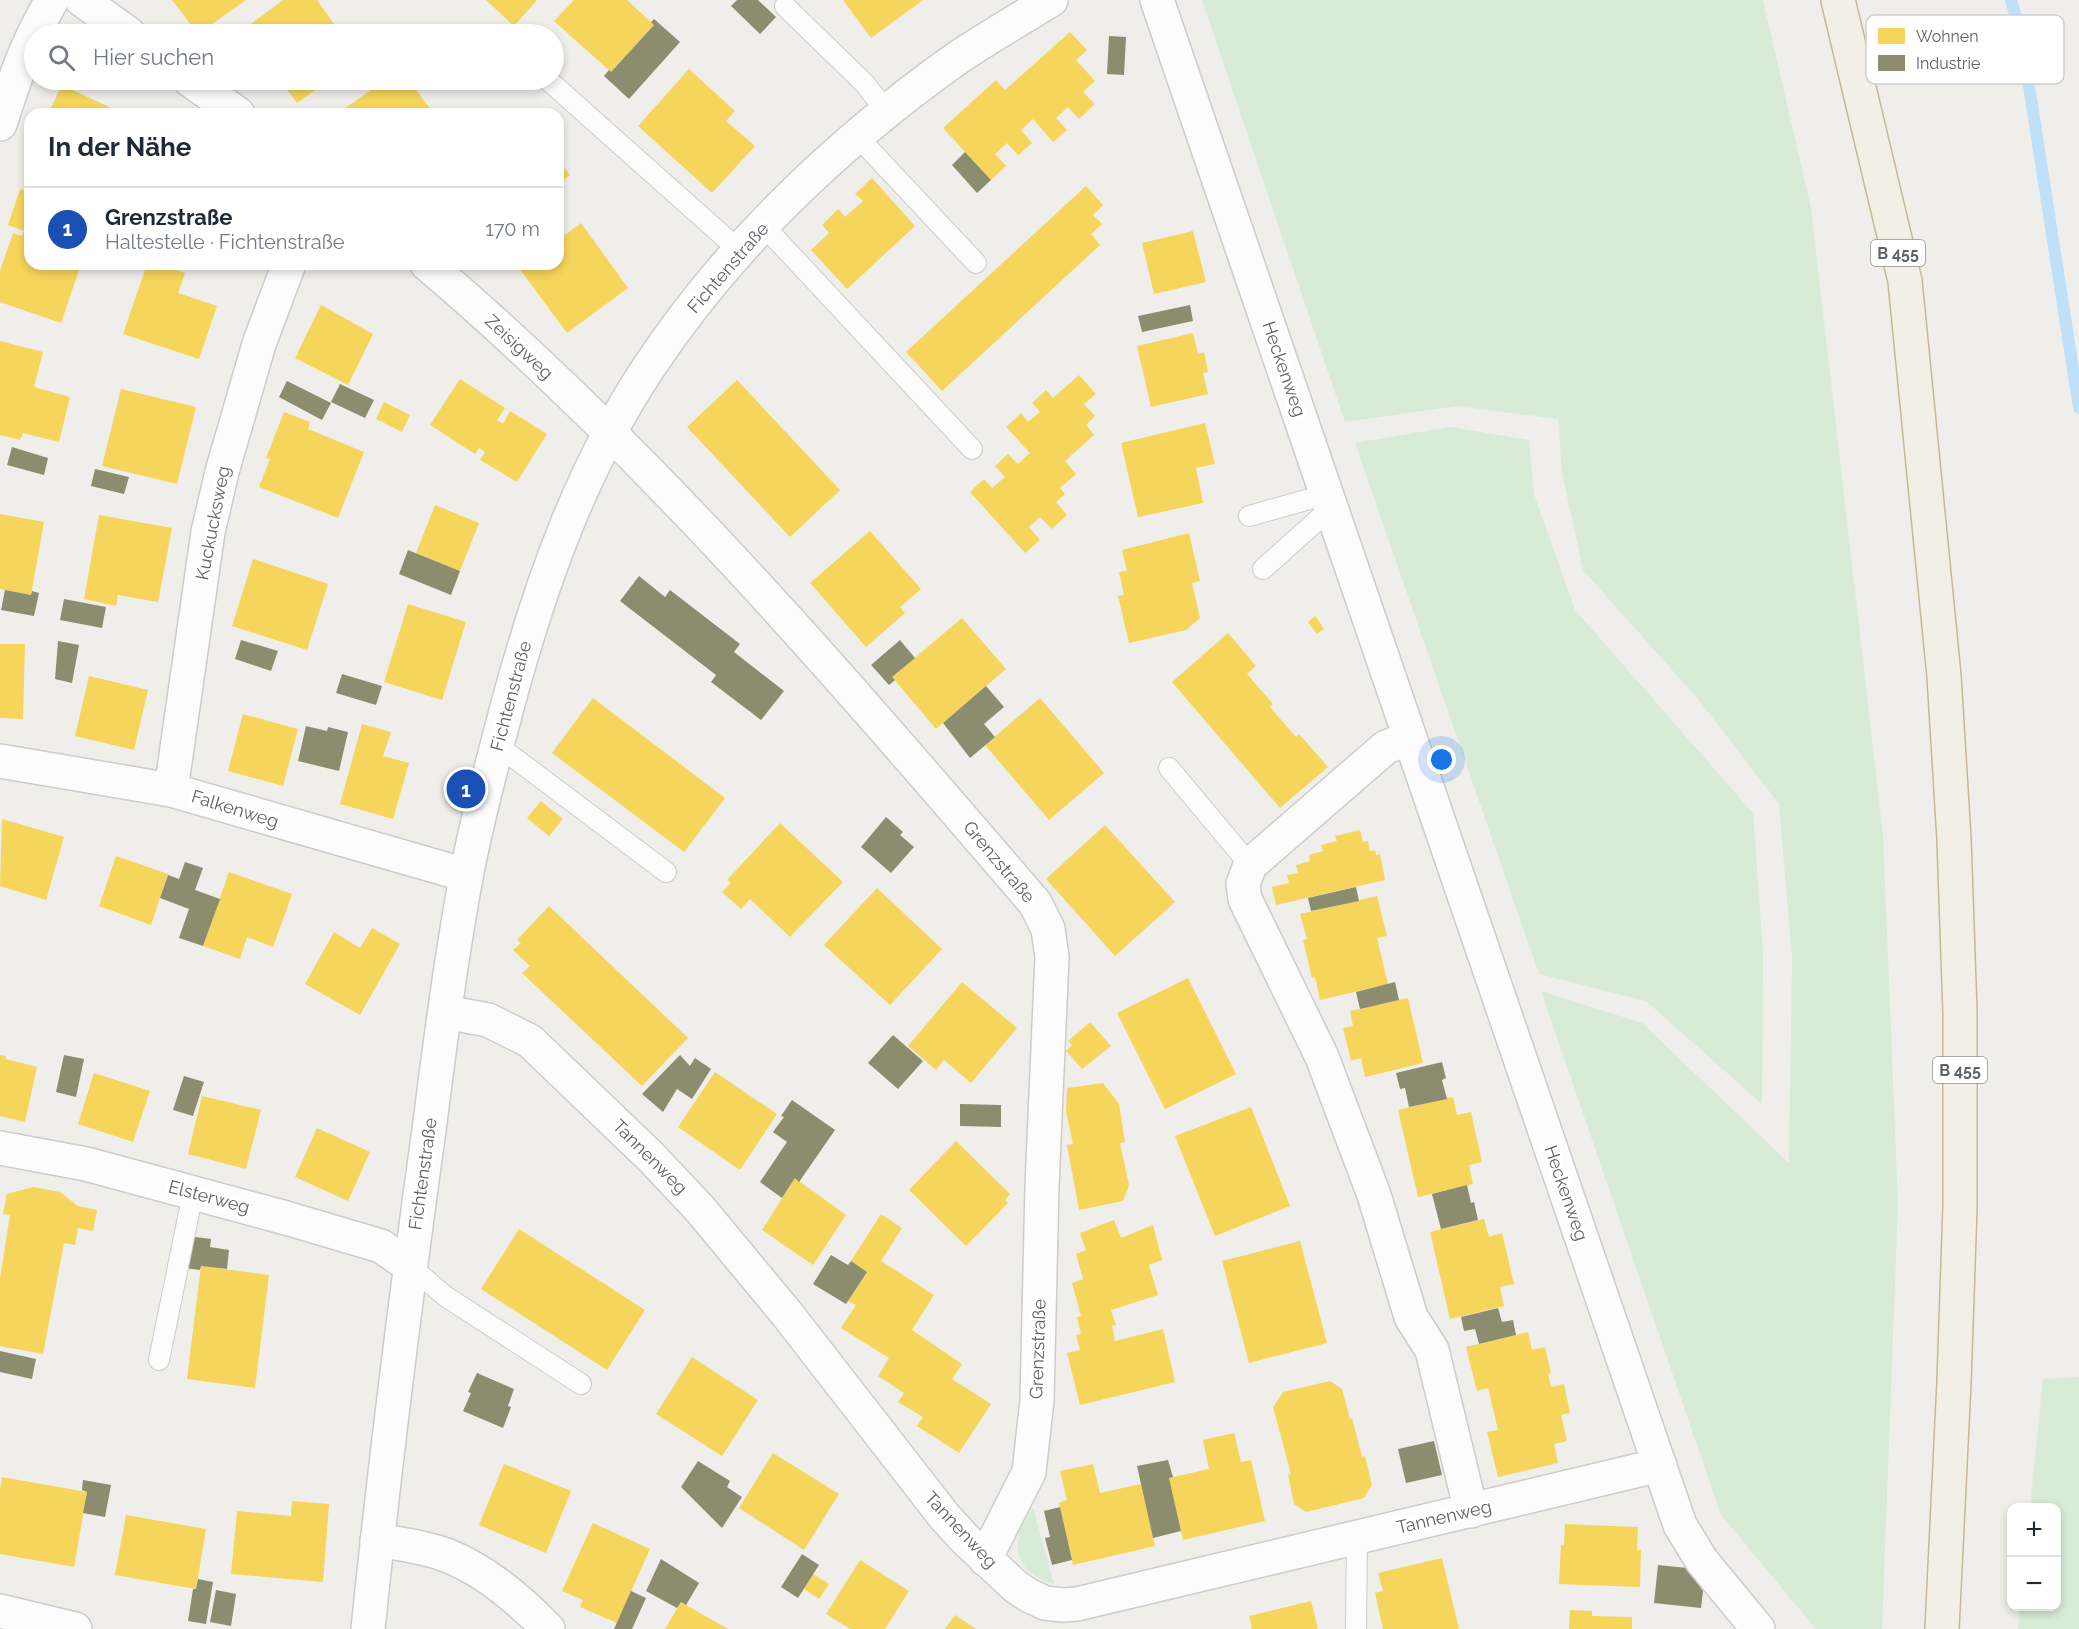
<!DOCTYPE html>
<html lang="de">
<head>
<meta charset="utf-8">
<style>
  body { margin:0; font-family:Raleway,sans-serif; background:#f6f6f7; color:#1f2937 }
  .controls { position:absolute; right:18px; bottom:18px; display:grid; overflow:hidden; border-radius:12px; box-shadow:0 3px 9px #0003 }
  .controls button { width:54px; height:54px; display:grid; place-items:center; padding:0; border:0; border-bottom:2px solid #e0e1e3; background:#fff; color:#1f2937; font:30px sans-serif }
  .you { position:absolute; left:1442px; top:760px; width:21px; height:21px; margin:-15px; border:4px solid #fff; border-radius:50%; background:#1a73e8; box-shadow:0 0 0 9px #1a73e833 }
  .badge { display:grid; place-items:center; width:39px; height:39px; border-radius:50%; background:#919496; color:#fff; font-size:20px; font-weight:700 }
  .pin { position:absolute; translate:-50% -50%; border:3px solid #fff; box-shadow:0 2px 6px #0006 }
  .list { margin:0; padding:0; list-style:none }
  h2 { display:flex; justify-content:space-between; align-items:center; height:78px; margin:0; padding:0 24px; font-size:26px }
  h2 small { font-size:20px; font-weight:400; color:#747a83 }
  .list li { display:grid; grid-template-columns:39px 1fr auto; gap:18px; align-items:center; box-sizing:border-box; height:84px; padding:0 24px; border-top:2px solid #e0e1e3 }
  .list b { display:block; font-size:22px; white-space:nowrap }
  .list p { margin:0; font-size:20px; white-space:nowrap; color:#747a83 }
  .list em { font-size:20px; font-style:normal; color:#747a83 }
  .icon { flex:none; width:33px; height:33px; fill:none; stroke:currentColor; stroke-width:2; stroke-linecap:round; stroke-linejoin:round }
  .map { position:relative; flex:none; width:2079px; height:1629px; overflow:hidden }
  .search { position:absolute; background:#fff; box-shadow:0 3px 9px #0003; left:24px; top:24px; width:540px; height:66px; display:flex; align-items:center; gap:15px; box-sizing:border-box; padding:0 21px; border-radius:33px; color:#747a83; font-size:22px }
  .panel { position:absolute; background:#fff; box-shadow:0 3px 9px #0003; left:24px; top:108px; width:540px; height:162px; border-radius:18px }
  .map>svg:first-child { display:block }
  .green { fill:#d8ebd6 }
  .homes { fill:#f6d55c }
  .industry { fill:#8c8c6e }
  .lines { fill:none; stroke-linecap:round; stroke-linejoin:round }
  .stream { stroke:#bfe0f9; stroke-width:12 }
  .service-casing { stroke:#cbcccc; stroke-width:22 }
  .minor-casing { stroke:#cbcccc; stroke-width:36 }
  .tertiary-casing { stroke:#cbcccc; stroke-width:36 }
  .trunk-casing { stroke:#c8b996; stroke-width:36 }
  .service { stroke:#fdfcfc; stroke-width:20 }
  .minor { stroke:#fdfcfc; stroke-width:33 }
  .tertiary { stroke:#fdfcfc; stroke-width:33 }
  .trunk { stroke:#f2f0e6; stroke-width:33 }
  .labels { text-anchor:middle; stroke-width:6; stroke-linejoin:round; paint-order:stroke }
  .shield { fill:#fff; stroke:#8f9295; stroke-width:1.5 }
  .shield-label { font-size:16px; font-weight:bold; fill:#5f6368 }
  .street-label { font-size:18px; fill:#5f6368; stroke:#fff }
  .key { fill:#fff; stroke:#cfd0d2; stroke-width:1.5 }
  .key-label { font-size:16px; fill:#5f6368 }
</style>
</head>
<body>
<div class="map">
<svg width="2079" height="1629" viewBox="0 0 2079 1629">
  <rect width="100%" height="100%" fill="#efeeea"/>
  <!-- green -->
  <path class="green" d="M1202,0H1763L1811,208L1883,835L1898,1203L1882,1629H1816L1721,1515L1541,991L1642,1023L1789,1163L1792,958L1779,804L1698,699L1583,570L1562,473L1558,419L1457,406L1345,422Z
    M1450,427L1529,440L1534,494L1575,610L1753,813L1763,954L1762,1104L1646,1001L1539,974L1355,443Z
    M2079,1377V1629H2018L2020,1607L2056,1606V1508L2030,1507L2043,1379Z
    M1033,1507L1054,1584C1011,1571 1009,1540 1033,1507Z"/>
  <!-- homes -->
  <path class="homes" d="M172,0H246L198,34Z
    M283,0H317L341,34H248L244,29Z
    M486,0H537L514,26Z
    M574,0H627L654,25L611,72L554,21Z
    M843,0H923L871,38Z
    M1070,32L1087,50L1076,60L1095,81L1083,92L1095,104L1079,119L1068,107L1056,118L1067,130L1053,142L1033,119L1021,130L1032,143L1018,155L1007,143L995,154L1006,166L991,180L943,128L996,80L1005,90Z
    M689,69L735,111L726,121L755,146L712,193L638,126Z
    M280,80H330L297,103Z
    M385,80H409L434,114H348L344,109Z
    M62,85L124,114H48Z
    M558,159L570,175L558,184Z
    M872,178L915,226L847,289L811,250L829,233L822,225L838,209L845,217L863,201L855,194Z
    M1086,186L1103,205L1093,215L1102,224L1091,234L1100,245L942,391L906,352Z
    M20,189L30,192V264H81L61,323L0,302V271L13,233L22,236L24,231L8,225Z
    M581,223L628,288L567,333L519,268L525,264H558V240Z
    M1193,231L1206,282L1154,294L1142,243Z
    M147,264H157L185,273L178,293L217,306L199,359L123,334Z
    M321,305L373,334L348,385L295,358Z
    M1193,333L1198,354L1204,352L1208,372L1203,373L1208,394L1151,407L1137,346Z
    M0,341L43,352L34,387L70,397L59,442L23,433L20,440L0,435Z
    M1079,375L1096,394L1084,404L1095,416L1086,425L1094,435L1065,461L1076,474L1060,488L1065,494L1056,502L1067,515L1052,529L1040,517L1029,527L1040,540L1025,553L970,492L984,479L992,488L1005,477L995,466L1008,454L1018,464L1030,453L1006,427L1021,413L1028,422L1040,412L1032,403L1046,390L1053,398Z
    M460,379L505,408L497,420L503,424L510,411L547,434L517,482L480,460L485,452L479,448L475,454L430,425Z
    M737,380L840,490L790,537L687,427Z
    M121,389L196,407L177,484L102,466Z
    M384,402L410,415L402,432L376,419Z
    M284,412L310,422L308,429L364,452L338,518L259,487L270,459L266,458Z
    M1205,423L1215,464L1196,468L1203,503L1138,517L1121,443Z
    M435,505L479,523L460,571L416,553Z
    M0,514L44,522L31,595L0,589Z
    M99,515L172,528L158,602L118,595L116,606L84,599Z
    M870,531L921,589L900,607L905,613L866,647L810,583Z
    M1189,533L1200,581L1192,583L1200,618L1186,630L1129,643L1118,596L1124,595L1119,572L1127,571L1122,550Z
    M253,559L328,584L307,650L232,626Z
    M408,604L466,622L442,700L384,682Z
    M1315,616L1324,629L1317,634L1308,622Z
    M962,618L1006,669L936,729L892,677Z
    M1228,633L1256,666L1247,674L1273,704L1270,707L1296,737L1299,734L1328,767L1280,808L1172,682Z
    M0,644H25L23,719L0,718Z
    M89,676L148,690L134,750L75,736Z
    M593,698L725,798L684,852L552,753Z
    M1040,698L1104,773L1049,820L985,745Z
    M243,714L298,729L283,786L228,771Z
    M362,724L391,732L383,756L409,763L393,819L340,804Z
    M541,801L563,819L549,836L527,818Z
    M2,819L64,837L46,900L0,886Z
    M780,823L843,882L790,937L750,899L741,909L722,892L731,883L727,880Z
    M1105,825L1175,902L1115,956L1046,879Z
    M1360,830L1363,842L1368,841L1370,851L1375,850L1376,855L1380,854L1385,880L1276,905L1272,887L1289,883L1287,875L1298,873L1296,865L1310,861L1309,855L1323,851L1321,845L1337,841L1335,836Z
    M116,856L168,874L151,925L99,906Z
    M229,872L292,894L273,947L247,937L240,959L203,946Z
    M877,888L942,949L890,1005L824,945Z
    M1377,896L1387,936L1377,938L1388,984L1320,1000L1315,977L1312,978L1303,940L1307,939L1300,914Z
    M549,906L688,1038L642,1086L522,973L530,966L513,950L521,943L517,940Z
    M372,928L400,944L360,1015L305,984L334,932L360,948Z
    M1188,978L1236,1074L1165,1109L1117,1013Z
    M962,982L1017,1028L971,1083L944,1060L936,1070L908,1046Z
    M1408,998L1423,1063L1365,1077L1361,1058L1351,1061L1343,1028L1353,1026L1350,1011Z
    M1090,1022L1111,1046L1082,1069L1066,1051L1072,1045L1068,1041Z
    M0,1055L6,1056V1059L37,1067L25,1122L0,1116Z
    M715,1072L777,1114L740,1170L678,1127Z
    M94,1073L150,1091L133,1142L78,1124Z
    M1103,1083L1119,1104L1125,1142L1120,1143L1129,1185L1123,1201L1079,1210L1067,1145L1073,1144L1066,1112L1067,1088Z
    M202,1096L261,1110L246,1169L188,1154Z
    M1453,1097L1457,1115L1471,1112L1482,1162L1469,1165L1473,1184L1418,1197L1398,1110Z
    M1251,1107L1290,1206L1215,1236L1175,1136Z
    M317,1128L370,1152L348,1201L295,1177Z
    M956,1141L1010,1194L1005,1200L1008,1203L966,1246L909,1190Z
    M795,1178L846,1215L813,1265L762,1230Z
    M33,1187L60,1192L78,1206L97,1210L93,1231L78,1228L75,1245L64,1243L43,1354L0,1346V1278L10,1215L3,1214L7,1194Z
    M881,1214L902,1228L881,1261L934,1295L912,1330L962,1364L952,1379L991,1404L959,1453L917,1426L923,1417L898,1402L904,1393L878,1376L889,1358L841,1328L856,1305L848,1301L867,1272L851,1261Z
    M1484,1219L1489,1237L1502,1233L1514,1284L1500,1287L1504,1306L1450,1319L1430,1232Z
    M1114,1220L1121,1238L1153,1225L1162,1260L1149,1265L1158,1295L1111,1310L1116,1325L1112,1326L1115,1341L1163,1329L1175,1382L1080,1405L1067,1353L1080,1350L1076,1335L1081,1334L1077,1317L1081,1316L1072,1283L1083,1279L1076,1254L1086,1250L1080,1233Z
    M519,1229L645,1310L607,1370L481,1289Z
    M1300,1241L1327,1343L1249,1363L1222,1261Z
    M201,1266L269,1275L255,1388L187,1379Z
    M1528,1332L1532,1350L1545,1347L1551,1373L1548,1374L1551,1387L1564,1384L1570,1413L1561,1415L1567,1441L1554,1444L1558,1463L1498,1477L1487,1432L1498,1430L1488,1388L1477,1391L1466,1347Z
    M692,1357L758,1400L722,1456L656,1414Z
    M1330,1381L1342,1389L1350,1419L1352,1418L1362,1457L1365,1456L1372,1485L1364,1498L1306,1512L1294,1504L1288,1475L1291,1474L1273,1407L1283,1392Z
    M1234,1433L1241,1462L1251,1460L1265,1521L1183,1540L1169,1478L1209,1469L1203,1440Z
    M773,1453L839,1494L804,1550L739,1508Z
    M504,1464L571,1491L546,1553L479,1525Z
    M1093,1464L1100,1493L1141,1484L1155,1546L1073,1565L1059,1503L1067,1500L1060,1471Z
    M2,1477L87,1492L74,1567L0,1554V1490Z
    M292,1501L329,1504L323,1582L231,1574L237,1511L291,1516Z
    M126,1515L206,1529L196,1589L115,1575Z
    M593,1523L650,1549L617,1623L580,1607L583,1600L562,1591Z
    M1565,1524L1638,1527L1637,1550H1641L1640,1587L1559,1584L1561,1545H1564Z
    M1442,1558L1459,1629H1383L1375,1593L1383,1591L1378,1573Z
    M860,1560L909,1591L885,1629H850L826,1614Z
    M813,1574L829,1584L819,1599L804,1589Z
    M1311,1601L1318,1629H1252L1249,1616Z
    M681,1602L686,1605L728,1629H665Z
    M1570,1610L1592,1611V1616L1632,1617V1629H1569Z
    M955,1615L976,1629H945Z"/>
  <!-- industry -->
  <path class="industry" d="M737,0H758L776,17L760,34L731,6Z
    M654,19L680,42L629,99L604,76L609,70L611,72L654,25L651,22Z
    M1109,36L1126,37L1124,75L1107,74Z
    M965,152L991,180L977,193L952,165Z
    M1190,305L1193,321L1142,332L1138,316Z
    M287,381L331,403L322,420L279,397Z
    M340,384L374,400L365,418L331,402Z
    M12,447L48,458L44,475L7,465Z
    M95,469L129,477L124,494L91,486Z
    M408,550L460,571L451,595L399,574Z
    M639,576L665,597L670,590L740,644L734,652L784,691L761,720L711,682L716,675L620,601Z
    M5,590L31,595L32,591L39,593L34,616L1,610Z
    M64,599L106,607L102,628L60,620Z
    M241,640L278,651L271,671L235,659Z
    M900,640L915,658L892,677L895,680L889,685L871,665Z
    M58,641L79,645L72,683L55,679Z
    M342,674L382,686L376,705L336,693Z
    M986,686L1004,707L984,724L995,737L970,758L943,723Z
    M306,726L327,731L328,727L348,732L339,771L298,761Z
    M886,817L903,832L900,835L914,847L891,873L861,847Z
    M185,862L203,868L195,890L220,899L203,946L179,938L189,909L160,898L168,875L179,879Z
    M1356,887L1359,901L1311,911L1308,898Z
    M1395,982L1399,1000L1360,1009L1356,992Z
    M893,1035L923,1061L898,1089L868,1063Z
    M64,1055L84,1059L76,1097L56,1092Z
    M680,1055L690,1066L695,1058L711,1069L692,1099L677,1089L663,1112L642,1094Z
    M1442,1062L1446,1078L1442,1080L1447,1099L1409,1107L1405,1088L1400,1089L1396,1073Z
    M184,1076L204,1082L193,1116L173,1110Z
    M792,1100L835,1130L799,1182L795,1178L782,1198L760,1182L787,1142L773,1132L784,1117L781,1116Z
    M960,1104L1001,1105V1127L960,1126Z
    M1467,1185L1471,1203L1474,1202L1478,1220L1441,1229L1432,1194Z
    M188,1236L211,1239L210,1247L229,1250L227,1269L201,1266L200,1270L184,1268Z
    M831,1255L848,1265L851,1261L867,1272L846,1304L813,1284Z
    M1498,1308L1502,1322L1513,1320L1516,1335L1479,1344L1475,1329L1464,1331L1461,1317Z
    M0,1351L36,1359L32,1379L0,1372Z
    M477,1373L514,1389L508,1406L511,1407L503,1428L463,1411L471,1393L468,1392Z
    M1434,1441L1442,1475L1406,1483L1398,1449Z
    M1168,1460L1173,1477L1169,1478L1181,1531L1153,1538L1137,1466Z
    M698,1461L730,1481L727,1487L742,1497L722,1528L681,1487Z
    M83,1480L111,1485L105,1517L83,1513L87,1492L82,1490Z
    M1060,1507L1072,1560L1052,1565L1045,1538L1050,1537L1044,1511Z
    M802,1554L819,1565L798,1598L781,1587Z
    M661,1559L699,1583L686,1605L681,1602L677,1608L646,1591Z
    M1658,1565L1687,1568L1703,1591L1701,1608L1654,1603Z
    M198,1579L213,1582L206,1624L188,1621L193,1589H196Z
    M216,1590L236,1594L231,1626L210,1622Z
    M631,1591L646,1598L632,1629H614Z"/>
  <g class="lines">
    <!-- stream -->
    <path class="stream" d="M2011,0L2021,34L2079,408"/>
    <!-- service casing -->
    <g class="service-casing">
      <path id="service" d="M785,6L865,84L886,111
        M548,80L740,251
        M856,135L976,263
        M763,225L972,449
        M1249,516L1327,494
        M1263,569L1331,508
        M497,745L666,872
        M1169,768L1250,865
        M410,1266L445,1296L581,1384
        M159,1360L193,1193
        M1356,1629L1357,1538"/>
    </g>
    <!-- minor casing -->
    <g class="minor-casing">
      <path id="minor" d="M82,0L129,34
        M1157,0L1680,1525L1702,1561L1758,1629
        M190,80L238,114
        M0,124C15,77 27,43 52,0
        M427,264C652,455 844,681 1035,903L1048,929L1052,957L1042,1186L1037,1400L1029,1472L985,1559
        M1410,738L1386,747L1250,865L1243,884L1245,899L1322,1057L1374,1195L1411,1317L1432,1350L1471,1511
        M0,761L171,790L466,875
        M171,790L208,532L222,472L259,344L289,264
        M445,1012L488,1020L530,1041L651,1157L700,1209L787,1314L944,1516L966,1540L1015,1586L1028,1595L1045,1603L1062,1605L1077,1604L1660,1465
        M0,1148L86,1164L286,1218L381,1246L410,1266
        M377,1540C400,1544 424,1547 446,1555C485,1570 519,1599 548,1629
        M0,1611L75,1629"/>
    </g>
    <!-- tertiary casing -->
    <g class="tertiary-casing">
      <path id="tertiary" d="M368,1629C385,1462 406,1296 429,1130C440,1044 451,957 467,872C478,814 494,757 509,700C541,583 581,469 649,367C729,246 839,142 956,59C987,38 1020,19 1051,0"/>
    </g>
    <!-- trunk casing -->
    <g class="trunk-casing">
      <path id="trunk" d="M1838,0L1905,281L1944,676L1954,839L1960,1013V1206L1954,1382L1942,1629"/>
    </g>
    <!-- service -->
    <use href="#service" class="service"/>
    <!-- minor -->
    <use href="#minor" class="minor"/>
    <!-- tertiary -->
    <use href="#tertiary" class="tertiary"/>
    <!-- trunk -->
    <use href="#trunk" class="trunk"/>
  </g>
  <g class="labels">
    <!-- shield labels -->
    <g class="shield">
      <rect x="1871" y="240" width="54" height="26" rx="4.5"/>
      <rect x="1933" y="1057" width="54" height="26" rx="4.5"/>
    </g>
    <g class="shield-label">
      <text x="1898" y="259">B 455</text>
      <text x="1960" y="1076">B 455</text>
    </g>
    <!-- street labels -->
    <g class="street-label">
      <text transform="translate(728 268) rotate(-49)" y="6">Fichtenstraße</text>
      <text transform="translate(519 347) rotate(43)" y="6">Zeisigweg</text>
      <text transform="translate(1284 369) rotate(71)" y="6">Heckenweg</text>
      <text transform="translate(213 523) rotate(-79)" y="6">Kuckucksweg</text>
      <text transform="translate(511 696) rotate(-75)" y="6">Fichtenstraße</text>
      <text transform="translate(235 809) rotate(17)" y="6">Falkenweg</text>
      <text transform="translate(999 862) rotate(50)" y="6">Grenzstraße</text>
      <text transform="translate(650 1157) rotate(45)" y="6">Tannenweg</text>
      <text transform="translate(423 1174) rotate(-82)" y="6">Fichtenstraße</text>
      <text transform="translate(1566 1193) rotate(71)" y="6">Heckenweg</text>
      <text transform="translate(209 1197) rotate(15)" y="6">Elsterweg</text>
      <text transform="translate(1038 1349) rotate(-88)" y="6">Grenzstraße</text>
      <text transform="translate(1444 1517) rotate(-13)" y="6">Tannenweg</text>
      <text transform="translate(961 1530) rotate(47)" y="6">Tannenweg</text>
    </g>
  </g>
  <!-- legend -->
  <rect x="1866" y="15" width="198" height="69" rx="9" class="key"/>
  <rect x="1878" y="28" width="27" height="16" fill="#f6d55c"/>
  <rect x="1878" y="55" width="27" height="16" fill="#8c8c6e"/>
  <g class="key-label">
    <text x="1916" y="42">Wohnen</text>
    <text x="1916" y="69">Industrie</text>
  </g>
</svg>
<div class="controls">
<button>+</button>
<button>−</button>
</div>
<div class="you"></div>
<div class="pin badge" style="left:466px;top:789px;background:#1a4fb4">1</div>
<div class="search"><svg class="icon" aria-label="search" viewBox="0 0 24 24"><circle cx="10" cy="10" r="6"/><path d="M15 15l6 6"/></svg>Hier suchen</div>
<section class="panel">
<h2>In der Nähe<small></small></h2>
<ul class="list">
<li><span class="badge" style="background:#1a4fb4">1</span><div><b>Grenzstraße</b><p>Haltestelle · Fichtenstraße</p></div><em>170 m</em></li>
</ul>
</section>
</div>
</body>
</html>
